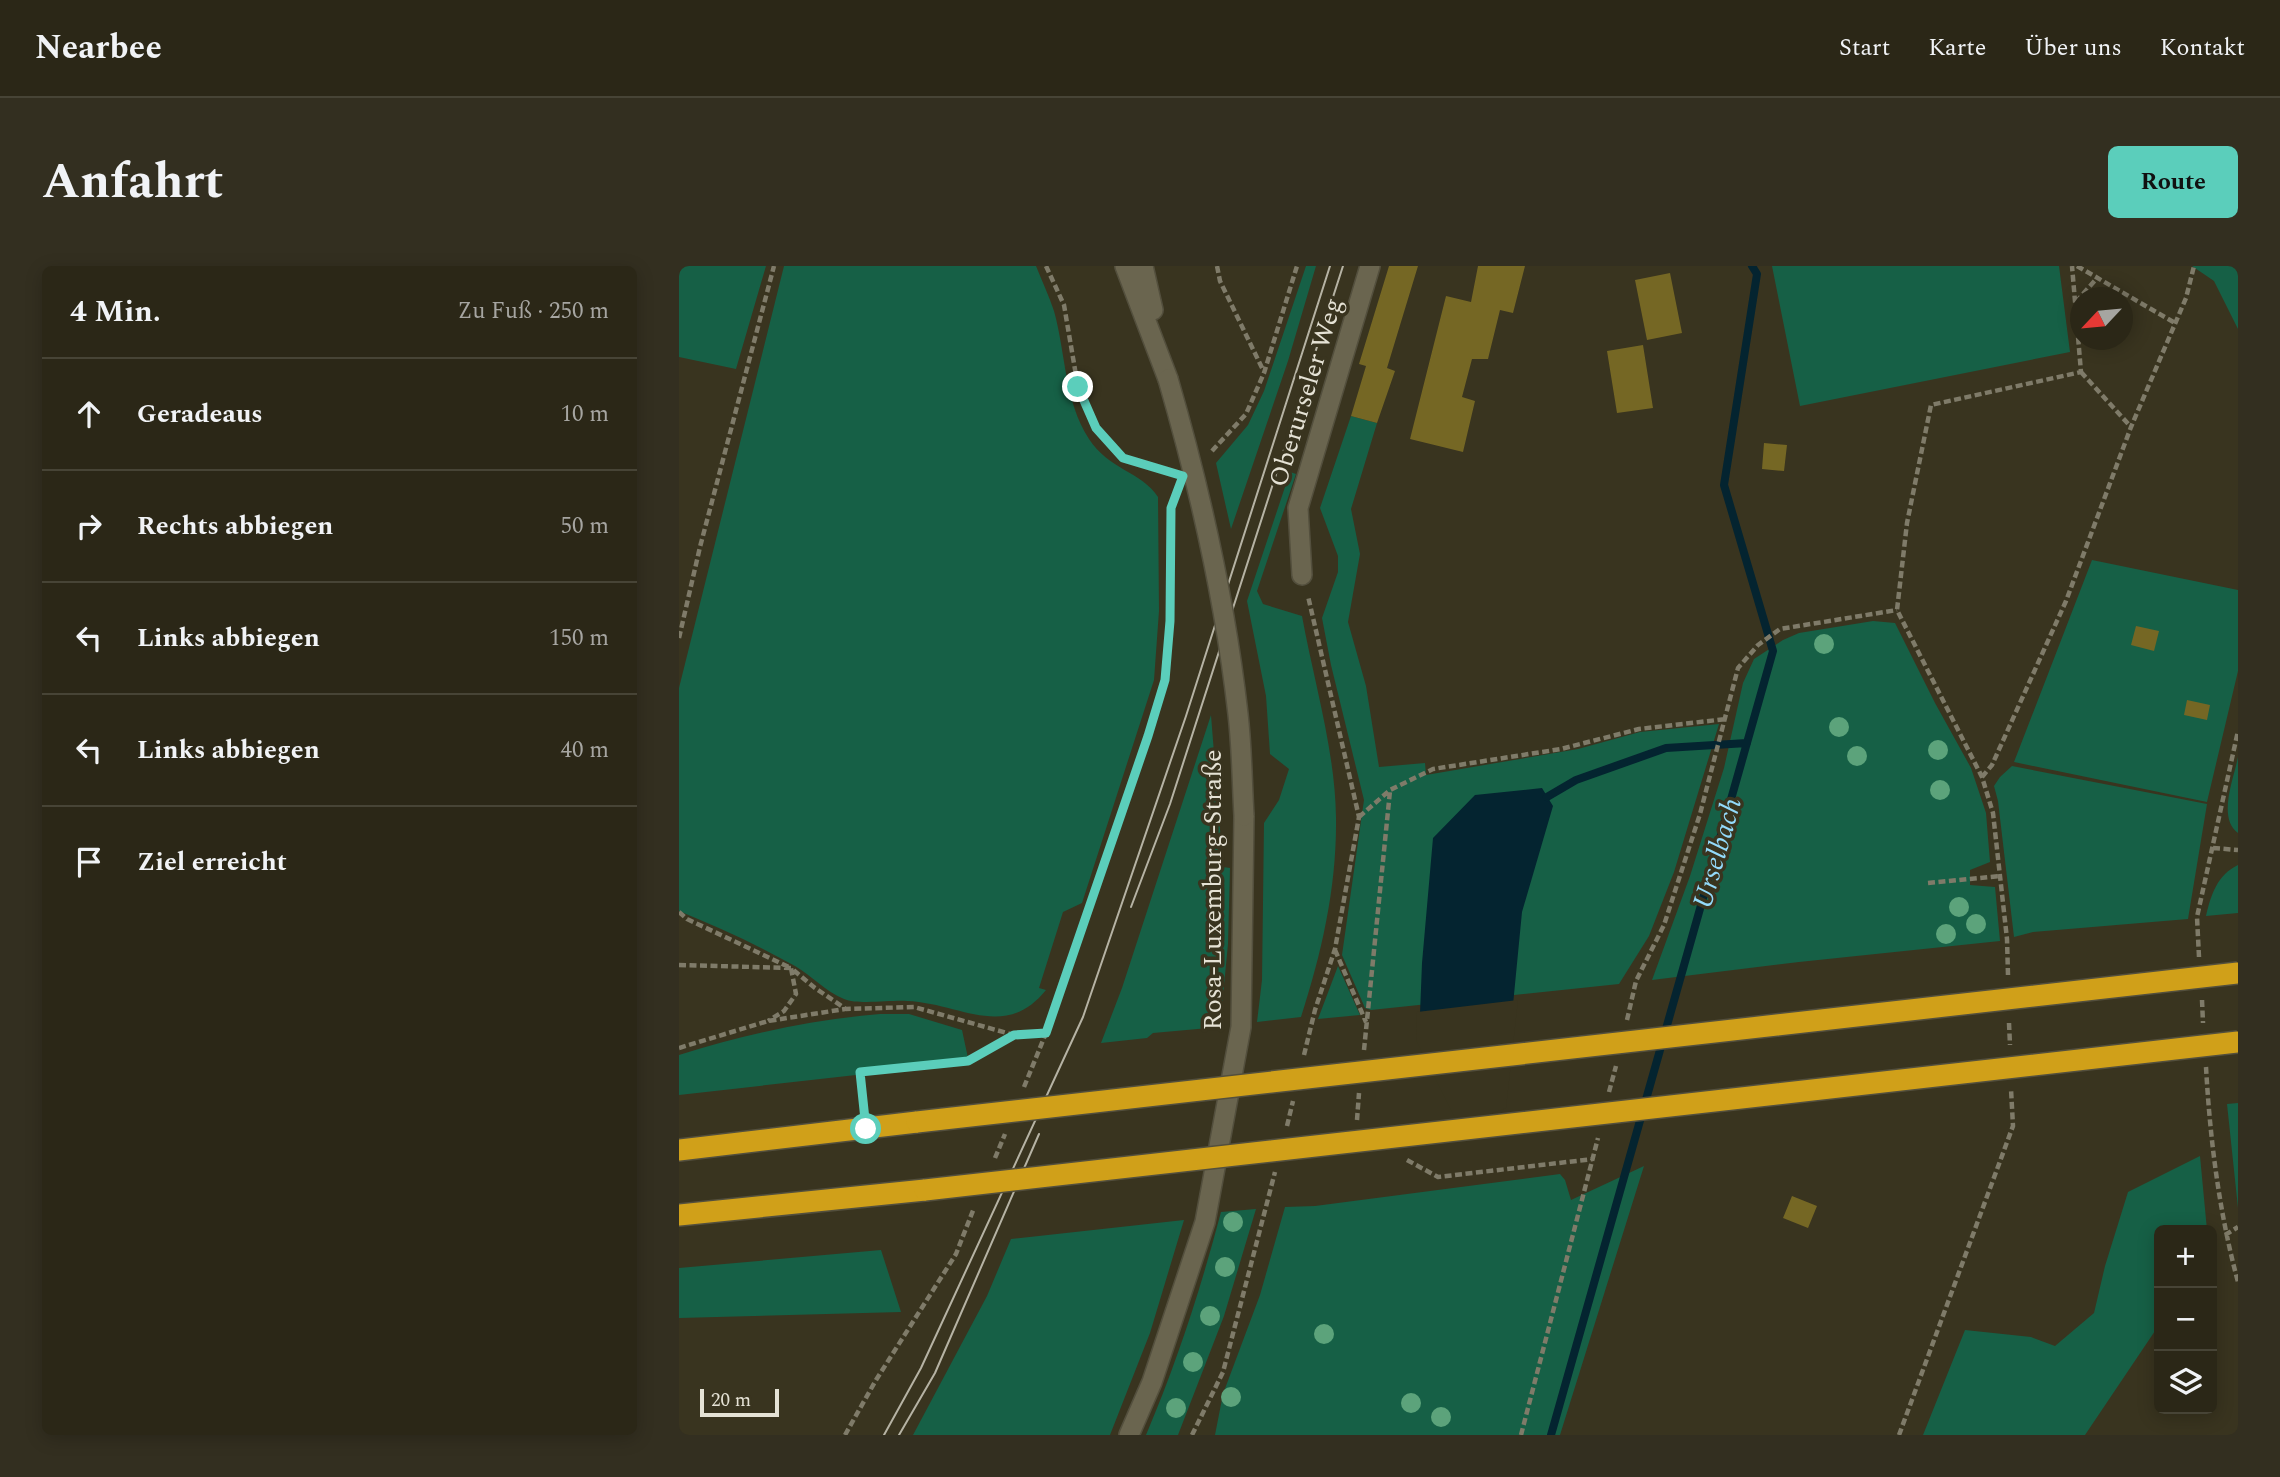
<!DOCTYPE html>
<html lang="de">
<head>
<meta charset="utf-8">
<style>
  body { margin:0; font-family:Spectral,serif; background:#332f20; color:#f1f3f6 }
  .controls { position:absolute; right:21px; bottom:21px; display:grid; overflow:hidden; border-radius:10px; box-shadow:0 4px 18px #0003 }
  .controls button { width:63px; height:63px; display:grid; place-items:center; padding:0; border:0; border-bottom:2px solid #474436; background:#2b2717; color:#f1f3f6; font:35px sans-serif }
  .compass { position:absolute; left:1391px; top:21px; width:63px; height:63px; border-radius:50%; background:#2b2717; box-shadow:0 4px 18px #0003; rotate:244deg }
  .scale { position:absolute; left:21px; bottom:18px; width:79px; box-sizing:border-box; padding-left:7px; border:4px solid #e5e2d5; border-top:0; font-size:19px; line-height:24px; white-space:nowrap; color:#e5e2d5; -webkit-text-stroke:5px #39341f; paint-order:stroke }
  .stop { position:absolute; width:21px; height:21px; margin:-16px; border:5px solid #5bcebb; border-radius:50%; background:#fff }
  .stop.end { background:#5bcebb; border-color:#fff; box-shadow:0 2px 7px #0008 }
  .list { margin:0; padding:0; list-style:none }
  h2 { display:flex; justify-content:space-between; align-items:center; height:91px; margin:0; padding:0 28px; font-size:30px }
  h2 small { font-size:23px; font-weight:400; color:#a6a5a1 }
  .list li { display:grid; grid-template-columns:46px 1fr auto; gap:21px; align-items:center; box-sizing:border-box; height:112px; padding:0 28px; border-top:2px solid #474436 }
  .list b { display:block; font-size:26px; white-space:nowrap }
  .list em { font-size:23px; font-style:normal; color:#a6a5a1 }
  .icon { flex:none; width:38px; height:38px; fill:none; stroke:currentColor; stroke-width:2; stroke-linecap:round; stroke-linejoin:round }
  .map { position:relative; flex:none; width:1559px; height:1169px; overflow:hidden; border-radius:10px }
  header { display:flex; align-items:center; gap:42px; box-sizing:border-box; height:98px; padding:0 35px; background:#2b2717; border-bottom:2px solid #474436 }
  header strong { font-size:33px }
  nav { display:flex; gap:38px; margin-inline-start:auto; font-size:24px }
  .intro { display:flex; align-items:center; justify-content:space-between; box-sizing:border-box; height:168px; padding:0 42px }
  h1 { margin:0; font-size:49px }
  .button { padding:18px 32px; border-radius:10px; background:#5bcebb; color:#111; font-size:24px; font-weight:700 }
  main { display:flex; gap:42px; padding:0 42px }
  aside { flex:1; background:#2b2717; border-radius:10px; box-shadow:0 4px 18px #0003 }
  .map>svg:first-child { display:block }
  .green { fill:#166046 }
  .water { fill:#042430 }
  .pier { fill:#39341f }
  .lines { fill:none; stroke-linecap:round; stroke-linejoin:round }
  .stream { stroke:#042430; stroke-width:8 }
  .building { fill:#756724 }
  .minor-casing { stroke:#534f3d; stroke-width:22 }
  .secondary-casing { stroke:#534f3d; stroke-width:22 }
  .motorway-casing { stroke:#534f3d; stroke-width:24 }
  .path { stroke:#7f7b69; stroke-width:4.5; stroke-dasharray:7 3.5; stroke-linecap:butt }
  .minor { stroke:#6a654f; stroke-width:19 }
  .secondary { stroke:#6a654f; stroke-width:19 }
  .motorway { stroke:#d0a019; stroke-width:21 }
  .tram { stroke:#b6b3a4; stroke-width:2 }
  .secondary-bridge-casing { stroke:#534f3d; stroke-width:22; stroke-linecap:butt }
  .motorway-bridge-casing { stroke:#534f3d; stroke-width:24; stroke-linecap:butt }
  .secondary-bridge { stroke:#6a654f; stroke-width:19 }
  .motorway-bridge { stroke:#d0a019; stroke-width:21 }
  .tree { fill:#5ca37b }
  .route { stroke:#5bcebb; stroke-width:9 }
  .labels { text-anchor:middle; stroke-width:7; stroke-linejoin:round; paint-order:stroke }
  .street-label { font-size:26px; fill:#e5e2d5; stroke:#39341f }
  .water-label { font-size:28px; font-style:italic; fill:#93dafa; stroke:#39341f }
</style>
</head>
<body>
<header>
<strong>Nearbee</strong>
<nav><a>Start</a><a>Karte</a><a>Über uns</a><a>Kontakt</a></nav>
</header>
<div class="intro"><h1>Anfahrt</h1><a class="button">Route</a></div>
<main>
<aside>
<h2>4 Min.<small>Zu Fuß · 250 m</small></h2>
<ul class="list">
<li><svg class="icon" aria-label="ahead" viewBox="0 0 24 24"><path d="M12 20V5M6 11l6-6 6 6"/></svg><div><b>Geradeaus</b></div><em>10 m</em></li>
<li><svg class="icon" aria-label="right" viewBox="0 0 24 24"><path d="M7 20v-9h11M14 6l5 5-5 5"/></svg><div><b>Rechts abbiegen</b></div><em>50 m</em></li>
<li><svg class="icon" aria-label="left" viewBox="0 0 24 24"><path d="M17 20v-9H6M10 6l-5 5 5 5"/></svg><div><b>Links abbiegen</b></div><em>150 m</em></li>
<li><svg class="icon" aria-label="left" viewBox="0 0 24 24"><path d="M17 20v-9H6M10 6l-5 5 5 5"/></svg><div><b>Links abbiegen</b></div><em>40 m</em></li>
<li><svg class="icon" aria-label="arrive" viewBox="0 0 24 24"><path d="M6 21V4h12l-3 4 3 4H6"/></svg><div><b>Ziel erreicht</b></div></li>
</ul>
</aside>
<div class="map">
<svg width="1559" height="1169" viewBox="0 0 1559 1169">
  <rect width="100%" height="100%" fill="#39341f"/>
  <!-- green -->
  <path class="green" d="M0,0H87L57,103L0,91Z
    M105,0H357C363,15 370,30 375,45C387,88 385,134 410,173C429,203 463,206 479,231L480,345L475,414L403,637L384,646L360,722L367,724C326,775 281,737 228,735C211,734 179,739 165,733C146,725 133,710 116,700C79,679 39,661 0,645V422Z
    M627,0H637L609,95L552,263L537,197L569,159L585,125Z
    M1093,0H1380L1391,86L1121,140Z
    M1513,0H1559V63L1535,15Z
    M672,150L698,157L672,243L681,288L669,356L687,420L700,501L746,497L747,509L899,483L961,466L1040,458L995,606L970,670L940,718L692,744L686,742L663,689L685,534L652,399L643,352L659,306V290L641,242Z
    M611,206L617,208L578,325L584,338L623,350C635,416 656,484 657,551C658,620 643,686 622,751L578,756L583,714L585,557L600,534L610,503L591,488L587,430L568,335Z
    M1413,294L1559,324V405L1528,536L1335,496Z
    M1194,355L1216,357L1256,437L1292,502L1307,547L1311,596L1291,604V619L1316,621L1321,675L1120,696L973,714L1011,610L1045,502L1064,417L1075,393L1104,374L1120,367Z
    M532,449L544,601L551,602L549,678L541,761L474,767L468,772L422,777L443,722Z
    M1559,491V567C1538,552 1555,512 1559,491Z
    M1333,500L1528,538L1509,653L1354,666L1335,671L1319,535L1315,520L1321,511Z
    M1559,599V647L1527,650C1532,629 1538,609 1559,599Z
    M659,700L681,749L639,753Z
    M201,748H230L283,764L289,792L178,803L177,809L0,829V789C66,768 132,754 201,748Z
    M1559,837V942L1548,838Z
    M1521,890L1528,964H1480V1059L1406,1169H1244L1286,1064L1352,1071L1376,1080L1415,1047L1426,1000L1449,926Z
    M965,900L881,1169H536L544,1128L581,1029L606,941L636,940L881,908L886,914L892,934Z
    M577,943L545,1050L499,1169H467C498,1096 522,1022 542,946Z
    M505,954L471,1067L431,1169H234L308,1030L332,973Z
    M202,984L222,1046L0,1052V1002Z"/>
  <!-- water -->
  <path class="water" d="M863,522L874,540L843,646L824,842L740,773L743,697L754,572L796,529Z"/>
  <!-- pier -->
  <path class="pier" d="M839,734L827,842L782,859L779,858L737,774L738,746Z"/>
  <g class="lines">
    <!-- stream -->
    <path class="stream" d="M868,531L897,514L987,482L1068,477
      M872,1169L1094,385L1045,219L1078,8L1073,0"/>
  </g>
  <!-- building -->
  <path class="building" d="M710,0H739L708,102L716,105L698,157L672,150L687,100L680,98Z
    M799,0H846L834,47L821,44L809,93H793L783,131L796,135L784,186L731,173L767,30L792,36Z
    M991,7L1003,67L968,74L956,14Z
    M964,79L974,142L938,147L928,85Z
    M1085,177L1108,179L1105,205L1083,203Z
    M1457,360L1480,365L1475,385L1452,379Z
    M1508,434L1531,439L1528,454L1505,449Z
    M1113,930L1138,940L1129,962L1104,952Z"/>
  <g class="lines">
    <!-- minor casing -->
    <g class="minor-casing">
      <path id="minor" d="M623,309L619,242L691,0"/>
    </g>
    <!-- secondary casing -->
    <g class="secondary-casing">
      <path id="secondary" d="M446,0L489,113
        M464,0L474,44
        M450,1169L473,1116L526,956L562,761L565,550"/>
    </g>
    <!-- motorway casing -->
    <g class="motorway-casing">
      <path id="motorway" d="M0,884L238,856
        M0,949L246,924"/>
    </g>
    <!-- path -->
    <path class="path" d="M367,0L385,39L399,121L417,162L444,192L493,207
      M538,0L541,15L585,106
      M1398,0L1496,57
      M1397,36L1418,12
      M1402,106L1452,161
      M533,185L567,148L585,107L618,0
      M0,372L21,281L95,0
      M1303,511L1313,499L1387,335L1452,161L1507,32L1515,0
      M680,551L711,524L754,503L882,483L960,463L1047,453
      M1534,582L1559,584
      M1249,617L1321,610
      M0,646L8,653L112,702L117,728L105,745L89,755
      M656,684L687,756
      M1520,691L1518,651L1559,465
      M0,699L112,702L136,722L167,743L235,741L335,769L367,767
      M1329,709L1328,673L1314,547L1303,511L1218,344L1228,257L1252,139L1402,106L1393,0
      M1523,734L1524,757
      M948,754L957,715L985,659L1021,548L1059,402L1079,379L1101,363L1218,344
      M1330,757L1331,779
      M0,782L89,755L166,743
      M685,784L711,525
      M625,789L636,744L656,683L680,551L629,330
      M1527,801C1531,873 1540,946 1559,1016
      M345,821L367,767L469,469L486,414L491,355L492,242L496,232
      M930,826L937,800
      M185,839L181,806L290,795L334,769
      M678,854L680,827
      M608,860L614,835
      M316,892L326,868
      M728,894L759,911L914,893
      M1546,969L1559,961
      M166,1169L197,1114L277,988L295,942
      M513,1169L544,1106L596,906
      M842,1169L919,872
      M1220,1169L1334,860L1332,823"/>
    <!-- minor -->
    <use href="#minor" class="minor"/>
    <!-- secondary -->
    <use href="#secondary" class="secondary"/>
    <!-- motorway -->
    <use href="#motorway" class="motorway"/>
    <!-- tram -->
    <path class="tram" d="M452,641L491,538L664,0
      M205,1169L242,1102L404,751L507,450L651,0
      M220,1169L256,1107L360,868"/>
    <!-- secondary-bridge casing -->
    <g class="secondary-bridge-casing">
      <path id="secondary-bridge" d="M489,113C521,223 546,334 559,448C563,482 563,516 565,550"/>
    </g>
    <!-- motorway-bridge casing -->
    <g class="motorway-bridge-casing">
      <path id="motorway-bridge" d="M238,856L1559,707
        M246,924L1559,776"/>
    </g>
    <!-- secondary-bridge -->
    <use href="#secondary-bridge" class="secondary-bridge"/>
    <!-- motorway-bridge -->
    <use href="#motorway-bridge" class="motorway-bridge"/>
  </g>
  <!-- trees -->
  <g class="tree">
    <circle cx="1145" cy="378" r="10"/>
    <circle cx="1160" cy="461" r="10"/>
    <circle cx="1259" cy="484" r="10"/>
    <circle cx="1178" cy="490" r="10"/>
    <circle cx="1261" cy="524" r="10"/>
    <circle cx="1280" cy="641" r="10"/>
    <circle cx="1297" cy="658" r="10"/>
    <circle cx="1267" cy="668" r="10"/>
    <circle cx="554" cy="956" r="10"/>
    <circle cx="546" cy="1001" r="10"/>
    <circle cx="531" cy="1050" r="10"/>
    <circle cx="645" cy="1068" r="10"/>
    <circle cx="514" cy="1096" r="10"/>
    <circle cx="552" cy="1131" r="10"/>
    <circle cx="732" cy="1137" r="10"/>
    <circle cx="497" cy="1142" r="10"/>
    <circle cx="762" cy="1151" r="10"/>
  </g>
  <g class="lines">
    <!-- route -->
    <path class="route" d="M187,863L181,806L289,795L335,769L367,767L469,470L486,414L491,355L492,242L504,210L444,192L417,162L399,121"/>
  </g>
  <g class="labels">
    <!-- street labels -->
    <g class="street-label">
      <text transform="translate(626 126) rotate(-73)" y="9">Oberurseler Weg</text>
      <text transform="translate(533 624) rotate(-90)" y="9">Rosa-Luxemburg-Straße</text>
    </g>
    <!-- water labels -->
    <g class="water-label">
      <text transform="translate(1037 587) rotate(-74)" y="10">Urselbach</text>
    </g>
  </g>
</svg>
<div class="controls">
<button>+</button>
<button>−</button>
<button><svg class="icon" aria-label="layers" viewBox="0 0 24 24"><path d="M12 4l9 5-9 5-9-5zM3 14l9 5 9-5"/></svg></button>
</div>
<svg class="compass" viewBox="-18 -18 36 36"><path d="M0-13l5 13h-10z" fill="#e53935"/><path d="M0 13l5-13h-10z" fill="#a6a5a1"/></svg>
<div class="scale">20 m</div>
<div class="stop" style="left:187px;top:863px"></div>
<div class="stop end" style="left:399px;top:121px"></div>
</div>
</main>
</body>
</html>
